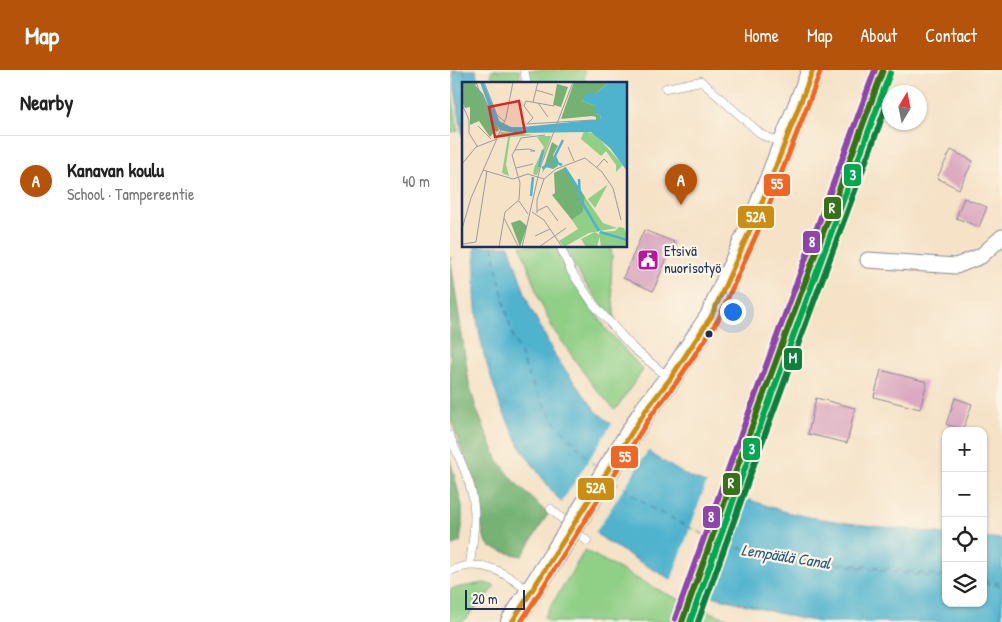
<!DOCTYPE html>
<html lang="en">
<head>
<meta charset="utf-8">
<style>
  body { margin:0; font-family:"Patrick Hand",sans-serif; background:#f2f2f2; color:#222 }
  .controls { position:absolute; right:15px; bottom:15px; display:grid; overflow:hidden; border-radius:10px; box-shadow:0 1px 4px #0004 }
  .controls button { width:45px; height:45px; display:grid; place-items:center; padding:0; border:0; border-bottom:1px solid #e0e0e0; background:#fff; color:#222; font:25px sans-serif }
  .compass { position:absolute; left:432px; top:15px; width:45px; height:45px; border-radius:50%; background:#fff; box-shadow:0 1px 4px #0004; rotate:10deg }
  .scale { position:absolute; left:15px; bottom:12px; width:60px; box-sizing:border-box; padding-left:5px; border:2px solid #1b2f5e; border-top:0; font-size:14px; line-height:18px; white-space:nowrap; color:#1b2f5e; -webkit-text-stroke:4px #fcf5e5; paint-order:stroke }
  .you { position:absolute; left:282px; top:241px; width:18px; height:18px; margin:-12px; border:4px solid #fff; border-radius:50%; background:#1a73e8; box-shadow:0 0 0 8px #1a73e833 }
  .badge { display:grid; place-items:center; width:32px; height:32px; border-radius:50%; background:#b45309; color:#fff; font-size:16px; font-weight:700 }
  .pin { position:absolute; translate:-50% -41px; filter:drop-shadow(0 1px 2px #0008) }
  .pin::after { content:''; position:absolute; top:26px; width:18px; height:15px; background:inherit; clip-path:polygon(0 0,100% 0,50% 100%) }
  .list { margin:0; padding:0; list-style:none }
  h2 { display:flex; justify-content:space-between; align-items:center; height:65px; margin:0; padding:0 20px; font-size:21px }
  h2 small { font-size:16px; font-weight:400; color:#767676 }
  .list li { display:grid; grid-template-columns:32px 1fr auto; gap:15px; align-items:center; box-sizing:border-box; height:90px; padding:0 20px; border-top:1px solid #e0e0e0 }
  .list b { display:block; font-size:19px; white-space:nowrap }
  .list p { margin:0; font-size:16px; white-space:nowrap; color:#767676 }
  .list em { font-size:16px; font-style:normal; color:#767676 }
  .icon { flex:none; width:28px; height:28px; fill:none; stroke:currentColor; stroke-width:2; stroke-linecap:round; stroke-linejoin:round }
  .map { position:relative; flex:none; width:552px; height:552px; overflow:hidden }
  header { display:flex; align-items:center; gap:30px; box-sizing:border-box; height:70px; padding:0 25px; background:#b45309; color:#fff }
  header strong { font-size:24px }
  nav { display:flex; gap:28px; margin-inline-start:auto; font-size:18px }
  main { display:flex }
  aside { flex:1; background:#fff }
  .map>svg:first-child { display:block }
  .green { fill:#90cf86; stroke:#567f72 }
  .forest { fill:#74b273; stroke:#487068 }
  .water { fill:#4fb3ce; stroke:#357196 }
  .pier { fill:#f5e2c7 }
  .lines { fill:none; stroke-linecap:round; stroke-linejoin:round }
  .ferry { stroke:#2b5780; stroke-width:1; stroke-dasharray:6 5; stroke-linecap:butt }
  .building { fill:#dba9c1 }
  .lane-casing { stroke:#888892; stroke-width:9 }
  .street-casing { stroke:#888892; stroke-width:17 }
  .secondary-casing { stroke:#888892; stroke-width:24 }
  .lane { stroke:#fff; stroke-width:8 }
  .street { stroke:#fff; stroke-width:15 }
  .secondary { stroke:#fff; stroke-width:22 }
  .secondary-bridge-casing { stroke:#888892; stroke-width:24; stroke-linecap:butt }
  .secondary-bridge { stroke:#fff; stroke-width:22 }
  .bus-1-casing { stroke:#fcf5e5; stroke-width:9 }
  .bus-2-casing { stroke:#fcf5e5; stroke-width:9 }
  .bus-1 { stroke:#cb8e13; stroke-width:5 }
  .bus-2 { stroke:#f26522; stroke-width:5 }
  .rail-1-casing { stroke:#fcf5e5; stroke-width:10 }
  .rail-2-casing { stroke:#fcf5e5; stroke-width:10 }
  .rail-3-casing { stroke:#fcf5e5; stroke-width:10 }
  .rail-4-casing { stroke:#fcf5e5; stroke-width:10 }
  .rail-1 { stroke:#357219; stroke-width:6 }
  .rail-2 { stroke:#00a651; stroke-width:6 }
  .rail-3 { stroke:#8e44ad; stroke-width:6 }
  .rail-4 { stroke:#0e7f3c; stroke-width:6 }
  .bus-dot { fill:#1b2f5e; stroke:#fcf5e5; stroke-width:2 }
  .labels { text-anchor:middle; stroke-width:4.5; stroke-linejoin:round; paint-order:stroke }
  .poi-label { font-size:15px; fill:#1b2f5e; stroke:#fcf5e5; text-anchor:start }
  .water-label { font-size:16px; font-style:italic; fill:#2b5780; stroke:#fcf5e5 }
  .inset-river { fill:none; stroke:#4fb3ce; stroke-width:2.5 }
  .inset-road { fill:none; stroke:#9e9a9d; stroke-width:1 }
  .view { fill:#d62828; fill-opacity:0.15; stroke:#d62828; stroke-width:2.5 }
  .inset-edge { fill:none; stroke:#1b2f5e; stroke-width:2.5 }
  .line-badge { stroke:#fcf5e5; stroke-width:2 }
  .badge-label { font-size:14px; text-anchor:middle; font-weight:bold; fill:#fff }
</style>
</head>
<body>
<header>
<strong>Map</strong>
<nav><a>Home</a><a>Map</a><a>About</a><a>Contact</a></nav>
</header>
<main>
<aside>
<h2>Nearby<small></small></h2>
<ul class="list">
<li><span class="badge">A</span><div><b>Kanavan koulu</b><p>School · Tampereentie</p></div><em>40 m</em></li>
</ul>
</aside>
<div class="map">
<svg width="552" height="552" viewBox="0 0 552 552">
  <rect width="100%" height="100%" fill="#fcf5e5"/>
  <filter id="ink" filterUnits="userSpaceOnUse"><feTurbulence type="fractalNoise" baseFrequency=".02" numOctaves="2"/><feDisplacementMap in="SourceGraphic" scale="10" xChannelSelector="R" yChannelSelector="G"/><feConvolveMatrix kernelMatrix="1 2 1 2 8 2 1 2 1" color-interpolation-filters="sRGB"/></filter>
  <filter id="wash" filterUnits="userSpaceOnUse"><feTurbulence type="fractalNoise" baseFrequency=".0096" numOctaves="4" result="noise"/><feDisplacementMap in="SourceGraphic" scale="20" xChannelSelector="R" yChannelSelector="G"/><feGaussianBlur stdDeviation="1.12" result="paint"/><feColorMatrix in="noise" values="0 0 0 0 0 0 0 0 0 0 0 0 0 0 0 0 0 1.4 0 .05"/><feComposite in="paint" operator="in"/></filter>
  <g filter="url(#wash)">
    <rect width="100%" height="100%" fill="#f5e2c7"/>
    <!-- green -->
    <path class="green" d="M41,0H69L71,14H43Z
      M78,0H135L134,14H81Z
      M0,10L8,61L0,62Z
      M71,176H106L111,192L157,260L193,300L165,340L144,317L103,259L89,229Z
      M116,176H160L162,186L161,212L165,249C145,227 125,205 116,176Z
      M135,480C175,502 214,525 257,541C269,545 281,550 294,552H100L94,547Z
      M34,513L45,516L13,552H0V519Z"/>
    <!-- forest -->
    <path class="forest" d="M0,186L19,313L26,338L47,389L65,412L98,444L72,486L62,484L40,477L35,470L31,454V439L26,413L18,398L0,348Z
      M0,389L12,436V457L10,472L0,476Z"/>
    <!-- water -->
    <path class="water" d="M2,0H26L28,14H14V76Z
      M25,176H59L79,235L107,289L146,341L172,363L205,386L235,405L294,428L336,442L359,447L397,453L496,464V533H533V467L552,469V552H370L347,548L262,526L217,507L190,492L155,470L119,442L99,417L72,380L50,335L34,285L28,256L25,228Z"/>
    <!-- pier -->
    <path class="pier" d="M163,352L199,379L144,465L118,443L110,435Z
      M257,411L288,423L252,524L221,511Z"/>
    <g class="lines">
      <!-- ferry -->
      <path class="ferry" d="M14,0L17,14
        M43,176L47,200L61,261L83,316L105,352L147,398
        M164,411L203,439L275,475L327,486L496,509
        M315,483L496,506
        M533,511L552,513
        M533,513L552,516"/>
    </g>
    <g id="blocks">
      <!-- building -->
      <path class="building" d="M501,80L523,91L509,119L487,108Z
        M514,128L537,137L529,157L506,148Z
        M194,160L224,172L203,221L173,208Z
        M431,300L477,312L470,339L424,327Z
        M366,328L405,338L397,373L358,364Z
        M505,328L522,334L513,360L496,354Z"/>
    </g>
  </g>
  <g filter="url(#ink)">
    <use href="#blocks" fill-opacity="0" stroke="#888892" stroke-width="1"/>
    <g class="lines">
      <!-- lane casing -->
      <g class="lane-casing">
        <path id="lane" d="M74,0L77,14
          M216,18L251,11L312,65L332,73
          M110,176L121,201L144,235L183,278L219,308
          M0,366C9,389 22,412 24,437C26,456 22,476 20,495
          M101,439L137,471
          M0,501C32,487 55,502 79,522"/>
      </g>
      <!-- street casing -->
      <g class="street-casing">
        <path id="street" d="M418,190L506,196L531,186L552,167"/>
      </g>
      <!-- secondary casing -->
      <g class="secondary-casing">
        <path id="secondary" d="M196,340L220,309L261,247L309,140L363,0
          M62,552L105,485"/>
      </g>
      <!-- lane -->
      <use href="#lane" class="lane"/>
      <!-- street -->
      <use href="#street" class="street"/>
      <!-- secondary -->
      <use href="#secondary" class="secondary"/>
      <!-- secondary-bridge casing -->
      <g class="secondary-bridge-casing">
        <path id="secondary-bridge" d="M105,485L196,340"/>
      </g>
      <!-- secondary-bridge -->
      <use href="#secondary-bridge" class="secondary-bridge"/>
      <!-- bus-1 casing -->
      <g class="bus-1-casing">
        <path id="bus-1" d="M62,552L196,340L220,309L261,247L309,140L363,0"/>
      </g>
      <!-- bus-2 casing -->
      <g class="bus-2-casing">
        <path id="bus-2" d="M71,552L202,344L226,313L268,250L316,143L370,3"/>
      </g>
      <!-- bus-1 -->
      <use href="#bus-1" class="bus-1"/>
      <!-- bus-2 -->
      <use href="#bus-2" class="bus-2"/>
      <!-- rail-1 casing -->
      <g class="rail-1-casing">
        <path id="rail-1" d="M232,552L294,378L433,0"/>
      </g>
      <!-- rail-2 casing -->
      <g class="rail-2-casing">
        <path id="rail-2" d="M240,552L301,381L440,3"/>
      </g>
      <!-- rail-3 casing -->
      <g class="rail-3-casing">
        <path id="rail-3" d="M225,549L287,375L425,0"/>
      </g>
      <!-- rail-4 casing -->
      <g class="rail-4-casing">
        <path id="rail-4" d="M248,552L308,383L440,26"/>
      </g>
      <!-- rail-1 -->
      <use href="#rail-1" class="rail-1"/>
      <!-- rail-2 -->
      <use href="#rail-2" class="rail-2"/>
      <!-- rail-3 -->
      <use href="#rail-3" class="rail-3"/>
      <!-- rail-4 -->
      <use href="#rail-4" class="rail-4"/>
    </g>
  </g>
  <!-- icons -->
  <defs>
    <g id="civic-square" transform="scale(1.125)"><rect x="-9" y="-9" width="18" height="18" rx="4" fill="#b5179e" stroke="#fcf5e5"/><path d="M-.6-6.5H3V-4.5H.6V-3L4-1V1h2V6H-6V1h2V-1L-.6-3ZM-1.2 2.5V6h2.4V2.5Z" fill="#fff"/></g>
  </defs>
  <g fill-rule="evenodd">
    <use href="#civic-square" x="198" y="190"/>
  </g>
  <!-- markers -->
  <circle class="bus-dot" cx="259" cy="264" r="4.5"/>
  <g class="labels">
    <!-- poi labels -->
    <g class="poi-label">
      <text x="214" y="186">Etsivä<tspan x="214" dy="17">nuorisotyö</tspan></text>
    </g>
    <!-- water labels -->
    <g class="water-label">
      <text transform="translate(336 486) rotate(9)" y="6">Lempäälä Canal</text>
    </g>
  </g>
  <!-- overview -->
  <g transform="translate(12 12)">
    <rect width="165" height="165" fill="#f5e2c7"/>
    <path d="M122,49L133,52L161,83L154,90V83L144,69L139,74L119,57ZM39,50L73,53L48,55L44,83L47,94L40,91L46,55L38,54ZM78,54H89L75,93L71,92L72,86L82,65L75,55ZM145,103V104L133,126L126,117ZM123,115L141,141L155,146L127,151L102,165L97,159L116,147L110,138L121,130ZM157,145L162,146L165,153V165H139L137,150L153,149ZM133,150L138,153L135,165H124L119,157Z" fill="#90cf86"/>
    <path d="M0,0H17L13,3L21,12L37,48L34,50L31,45L32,50L28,55L17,39L8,43V25L3,26L0,20ZM112,0H148L134,11L124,13L120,19L134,24V32L138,33L139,37L134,39V35L130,34L99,37ZM95,2L106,5L99,25L91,23ZM90,60L96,64L91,73L96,84L91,87L84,85L80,91ZM104,85L123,115L121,130L110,138L90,113L93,111L92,91ZM58,138L65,144L58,165L49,141Z" fill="#74b273"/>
    <path d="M18,0H21L35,38L51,46L139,37L138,33L134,32V24L120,19L124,11H134L148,0H165V89L148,66L129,50L52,51L38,48L32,40Z" fill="#4fb3ce"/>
    <path class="inset-river" d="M20,0L38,44M41,46L79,47L81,49M81,49L148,45L165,50M96,82L93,74L101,58M77,85L81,68M80,86L93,80L100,83M102,86L117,108M117,97L118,117L137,149M69,114L71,95M138,150L165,158"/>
    <path class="inset-road" d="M14,0L33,52M22,0L35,33L42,39M74,8L91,13M64,19L62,24L71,36L65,42L131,38M64,19L92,24M71,20L76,0M76,21L86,35M0,22L7,38V51L15,64M16,44L29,57M106,65L112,79M53,68L59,56L83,53M0,82L14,65L35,57M135,85L142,77L146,81M54,86L71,82M21,88L51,97L66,92L82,97L75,118V131M82,97L94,87L123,76L140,90L151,106L159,138M57,119L66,132M75,129L85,124L96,139M70,130L82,138L100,165M42,136L56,164M0,147L9,116L44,36L51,0M73,154L88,147M1,162L14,160L25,89M37,165L43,130L57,118L58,101L50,73L53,68L67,67L73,69H68M60,165L78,86L111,0M77,165L104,146"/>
    <path class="view" d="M57,19L63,50L33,55L27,25Z"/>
    <rect width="165" height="165" class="inset-edge"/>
  </g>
  <g class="line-badge">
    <rect x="393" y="93" width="19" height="24" rx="5" fill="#00a651"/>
    <rect x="313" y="103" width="28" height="24" rx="5" fill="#f26522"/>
    <rect x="373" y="126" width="19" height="24" rx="5" fill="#357219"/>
    <rect x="287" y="135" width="38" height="24" rx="5" fill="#cb8e13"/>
    <rect x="352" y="160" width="19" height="24" rx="5" fill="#8e44ad"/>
    <rect x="333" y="277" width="20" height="24" rx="5" fill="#0e7f3c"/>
    <rect x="292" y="367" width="19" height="24" rx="5" fill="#00a651"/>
    <rect x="160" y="375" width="29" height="24" rx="5" fill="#f26522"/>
    <rect x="272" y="402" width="19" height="24" rx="5" fill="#357219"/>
    <rect x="127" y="407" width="38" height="24" rx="5" fill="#cb8e13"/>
    <rect x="252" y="435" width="19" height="24" rx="5" fill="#8e44ad"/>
  </g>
  <g class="badge-label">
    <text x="403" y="110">3</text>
    <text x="327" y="119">55</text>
    <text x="382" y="143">R</text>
    <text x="306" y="152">52A</text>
    <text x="362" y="177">8</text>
    <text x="343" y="293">M</text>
    <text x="302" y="384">3</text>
    <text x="175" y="392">55</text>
    <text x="281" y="418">R</text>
    <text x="146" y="423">52A</text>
    <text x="261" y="452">8</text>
  </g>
</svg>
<div class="controls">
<button>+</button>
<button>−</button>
<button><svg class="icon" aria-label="locate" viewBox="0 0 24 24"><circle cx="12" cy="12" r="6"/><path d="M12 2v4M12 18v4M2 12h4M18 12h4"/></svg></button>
<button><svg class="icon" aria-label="layers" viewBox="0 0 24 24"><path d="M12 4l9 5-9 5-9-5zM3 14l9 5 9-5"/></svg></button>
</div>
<svg class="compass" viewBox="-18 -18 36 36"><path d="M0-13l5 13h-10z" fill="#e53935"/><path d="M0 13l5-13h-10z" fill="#767676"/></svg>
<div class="scale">20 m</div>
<div class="you"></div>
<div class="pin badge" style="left:231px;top:135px">A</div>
</div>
</main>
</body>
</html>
